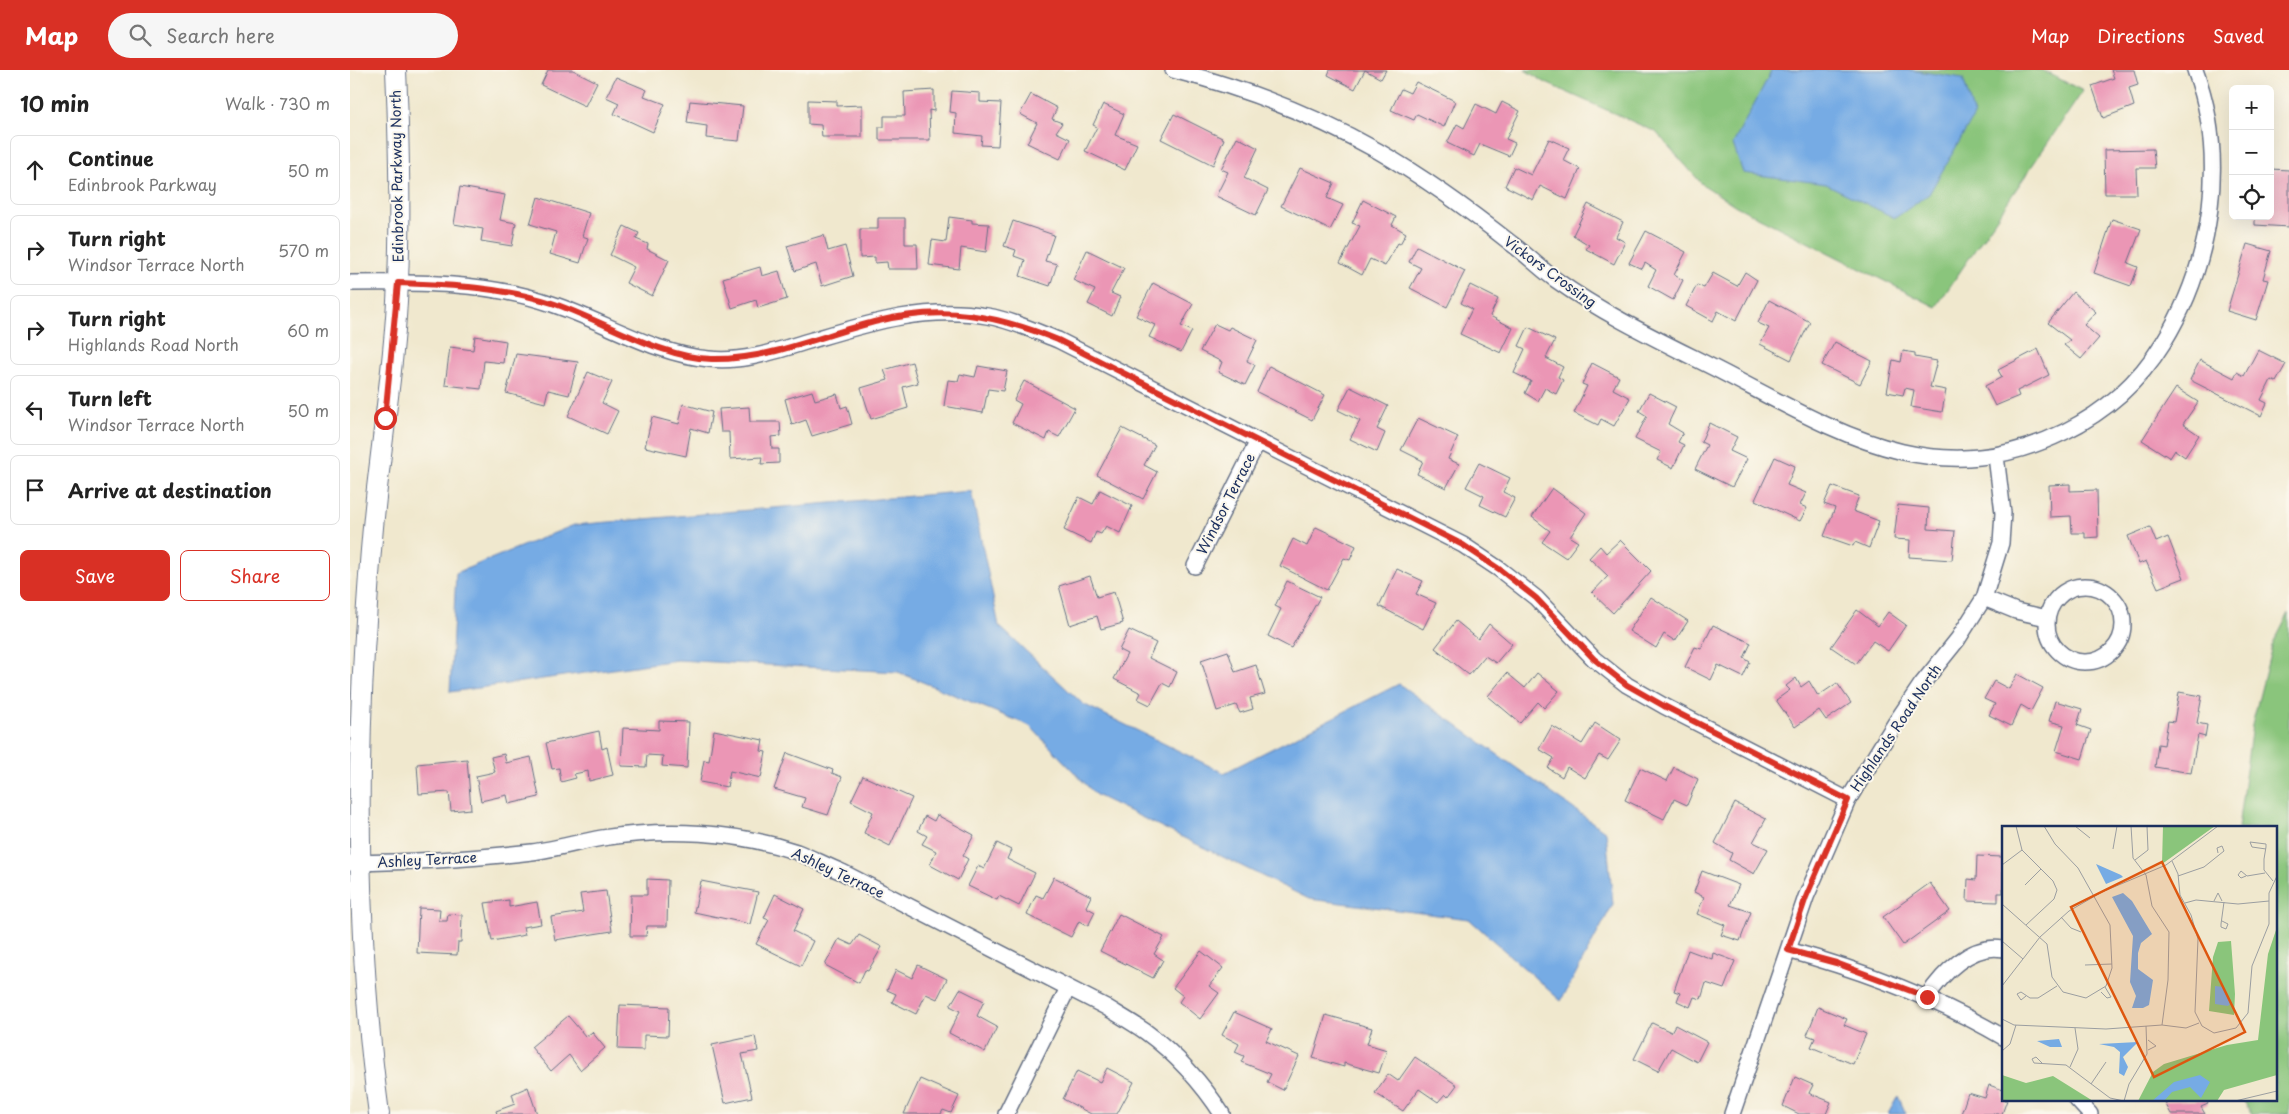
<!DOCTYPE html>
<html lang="en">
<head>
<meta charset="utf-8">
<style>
  body { margin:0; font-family:"Playpen Sans",sans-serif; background:#f6f6f6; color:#222 }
  .controls { position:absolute; right:15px; top:15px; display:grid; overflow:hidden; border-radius:8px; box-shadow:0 5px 20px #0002 }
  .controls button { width:45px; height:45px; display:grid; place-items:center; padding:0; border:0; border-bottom:1px solid #e0e0e0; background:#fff; color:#222; font:25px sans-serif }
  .stop { position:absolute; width:15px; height:15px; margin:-11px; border:4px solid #d93025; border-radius:50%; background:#fff }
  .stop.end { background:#d93025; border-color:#fff; box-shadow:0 1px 5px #0008 }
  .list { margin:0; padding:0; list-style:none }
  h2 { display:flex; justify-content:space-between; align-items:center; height:65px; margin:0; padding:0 20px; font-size:21px }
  h2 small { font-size:16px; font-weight:400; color:#767676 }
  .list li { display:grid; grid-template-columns:32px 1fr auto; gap:15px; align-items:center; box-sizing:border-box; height:70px; margin:0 10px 10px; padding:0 10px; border:1px solid #e0e0e0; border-radius:8px }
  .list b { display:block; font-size:19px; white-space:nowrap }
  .list p { margin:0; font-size:16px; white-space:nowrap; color:#767676 }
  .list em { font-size:16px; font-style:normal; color:#767676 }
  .actions { display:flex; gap:10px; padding:15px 20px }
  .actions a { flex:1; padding:11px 0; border:1px solid #d93025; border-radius:8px; text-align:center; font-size:18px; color:#d93025 }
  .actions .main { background:#d93025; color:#fff }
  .icon { flex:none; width:28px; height:28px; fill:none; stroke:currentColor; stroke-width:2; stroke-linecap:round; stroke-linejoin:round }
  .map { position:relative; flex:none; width:1939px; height:1044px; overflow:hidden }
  header { display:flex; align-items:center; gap:30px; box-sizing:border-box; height:70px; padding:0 25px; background:#d93025; color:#fff }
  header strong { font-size:24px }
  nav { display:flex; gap:28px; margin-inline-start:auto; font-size:18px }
  .search { width:350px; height:45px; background:#f6f6f6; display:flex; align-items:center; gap:12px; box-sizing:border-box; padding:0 18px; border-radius:28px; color:#767676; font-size:19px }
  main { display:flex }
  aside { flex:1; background:#fff }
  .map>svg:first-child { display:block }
  .green { fill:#8ac57b; stroke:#527a6c }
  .water { fill:#76abe4; stroke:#486da1 }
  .building { fill:#eb96b5 }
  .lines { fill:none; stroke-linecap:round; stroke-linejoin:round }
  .minor-casing { stroke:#667085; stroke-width:18 }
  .tertiary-casing { stroke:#667085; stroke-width:22 }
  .minor { stroke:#fff; stroke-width:15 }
  .tertiary { stroke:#fff; stroke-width:20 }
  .route { stroke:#d93025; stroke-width:6 }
  .labels { text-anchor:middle; stroke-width:4; stroke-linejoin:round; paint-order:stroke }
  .street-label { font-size:14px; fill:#1b2f5e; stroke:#fbf7ec }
  .inset-road { fill:none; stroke:#9b9ea1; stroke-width:1 }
  .view { fill:#de5710; fill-opacity:0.15; stroke:#de5710; stroke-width:2.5 }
  .inset-edge { fill:none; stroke:#1b2f5e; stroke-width:2.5 }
</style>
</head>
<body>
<header>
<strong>Map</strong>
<div class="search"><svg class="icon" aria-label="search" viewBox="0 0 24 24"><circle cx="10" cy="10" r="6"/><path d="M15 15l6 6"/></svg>Search here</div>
<nav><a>Map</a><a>Directions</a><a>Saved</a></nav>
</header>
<main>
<aside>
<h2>10 min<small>Walk · 730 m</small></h2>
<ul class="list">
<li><svg class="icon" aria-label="ahead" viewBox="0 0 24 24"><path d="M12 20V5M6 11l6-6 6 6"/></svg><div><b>Continue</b><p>Edinbrook Parkway</p></div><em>50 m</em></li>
<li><svg class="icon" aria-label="right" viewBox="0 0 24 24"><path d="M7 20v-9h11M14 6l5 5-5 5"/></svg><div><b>Turn right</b><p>Windsor Terrace North</p></div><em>570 m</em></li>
<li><svg class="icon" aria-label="right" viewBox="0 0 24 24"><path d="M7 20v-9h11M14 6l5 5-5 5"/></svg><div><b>Turn right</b><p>Highlands Road North</p></div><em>60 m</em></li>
<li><svg class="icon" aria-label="left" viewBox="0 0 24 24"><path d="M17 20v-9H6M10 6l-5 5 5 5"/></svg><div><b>Turn left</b><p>Windsor Terrace North</p></div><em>50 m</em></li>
<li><svg class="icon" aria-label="arrive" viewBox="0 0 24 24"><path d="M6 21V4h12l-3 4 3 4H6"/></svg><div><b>Arrive at destination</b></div></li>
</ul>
<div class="actions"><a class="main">Save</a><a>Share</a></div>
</aside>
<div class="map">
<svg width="1939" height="1044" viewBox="0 0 1939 1044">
  <rect width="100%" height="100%" fill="#fbf7ec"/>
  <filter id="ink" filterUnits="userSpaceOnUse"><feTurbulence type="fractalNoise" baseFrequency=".02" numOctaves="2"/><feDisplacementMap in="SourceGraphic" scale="10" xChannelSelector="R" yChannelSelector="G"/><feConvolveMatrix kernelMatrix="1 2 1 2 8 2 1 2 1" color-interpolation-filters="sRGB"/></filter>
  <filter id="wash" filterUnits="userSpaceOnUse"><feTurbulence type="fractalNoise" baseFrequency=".0096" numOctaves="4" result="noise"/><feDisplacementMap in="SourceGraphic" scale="20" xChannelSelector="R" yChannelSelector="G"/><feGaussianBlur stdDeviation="1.12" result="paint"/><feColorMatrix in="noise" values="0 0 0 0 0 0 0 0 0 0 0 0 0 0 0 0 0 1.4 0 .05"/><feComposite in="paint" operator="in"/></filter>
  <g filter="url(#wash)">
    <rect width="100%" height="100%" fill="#f0e8ce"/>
    <!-- green -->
    <path class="green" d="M1175,0H1692L1733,21L1586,237L1386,136L1352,114L1306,62L1196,13Z
      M1939,543V1044H1902L1893,1030H1925V758H1888L1902,655L1922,576Z"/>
    <!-- water -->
    <path class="water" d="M1422,0H1560L1613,8L1624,46L1579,124L1545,148L1476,114L1393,103L1383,74Z
      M621,421L649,556L733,634L874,703L1049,614L1256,762L1263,834L1211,931L1119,849L959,829L746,725L680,656L548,602L327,590L100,622L106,503L224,455Z
      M1548,1026L1556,1044H1538Z"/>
    <g id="blocks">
      <!-- building -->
      <path class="building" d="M198,0H223L247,12L235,36L191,15Z
        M980,0H1036L1031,9L1015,0L1005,19L978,5Z
        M1761,0H1784L1788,15L1779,18L1784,36L1753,48L1742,16L1764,8Z
        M266,7L297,20L294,26L315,34L303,62L264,44L269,33L256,27Z
        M1066,12L1105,31L1094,57L1067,44L1064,50L1041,40L1051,19L1060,23Z
        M584,20V41L579,40L580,70H529V57H534V46H555L554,22Z
        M602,21L630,23V32L651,33L648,76L631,75L632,66L605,63L606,43L600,42Z
        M681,24L707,38L702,49L712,53L706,62L720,69L710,89L677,73L687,53L670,44Z
        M458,30L487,31V36L512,35V67H472L471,55L458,54Z
        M340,31L393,36L389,71L356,68L357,56L337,53Z
        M1152,32L1170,41L1156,69L1165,73L1159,86L1130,74L1124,86L1097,73L1107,54L1114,58L1126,34L1146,44Z
        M753,34L774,44L765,65L787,74L775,100L735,81L747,57L743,55Z
        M824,44L874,69L863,95L811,69Z
        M887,67L908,78L894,108L918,120L906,145L866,126L878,102L871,99Z
        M1199,69L1219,78L1213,90L1230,99L1217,129L1190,116L1183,130L1155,116L1164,97L1181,105Z
        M1803,79L1805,98H1786L1787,124H1755L1754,80Z
        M950,98L984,113L977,128L993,135L980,160L931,136Z
        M1920,99L1939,100V157L1905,155V146H1920Z
        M110,117L155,125L150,150L166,153L162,176L131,171L133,159L104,154Z
        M188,127L239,143L232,166L238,168L230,193L200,184L206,162L180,154Z
        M1013,130L1046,147L1042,155L1056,163L1050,174L1048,173L1035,196L1020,189L1012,205L990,193L1010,156L1002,153Z
        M1238,134L1273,152L1266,167L1275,172L1264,194L1236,179L1239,175L1223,165Z
        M599,147L622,150V153L639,154L636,182L611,178L609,199L579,195L582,170L596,172Z
        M528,148H555V174H567L568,199H538L537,192L525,193V187L510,188V159H528Z
        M1762,149L1791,159L1778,193L1788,197L1781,216L1744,203Z
        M663,151L704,165L695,191L707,194L700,216L670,206L675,190L664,186L666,180L654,176Z
        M274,156L289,163L286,169L298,174L297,179L319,190L302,226L276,213L284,197L260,185Z
        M1296,161L1336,182L1324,205L1333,210L1323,230L1298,216L1306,200L1295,193L1292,199L1279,193Z
        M474,165L478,181L495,176L503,206L472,216L466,194L445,201L437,176Z
        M1897,174L1921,181L1913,209L1918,210L1906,250L1877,241Z
        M1067,176L1115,201L1097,237L1060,218L1071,198L1059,192Z
        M737,180L774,198L761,223L770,227L762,246L738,234L745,220L723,210Z
        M410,197L412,206L429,201L437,229L408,238L406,230L382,238L373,208Z
        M1395,202L1407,210L1386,251L1368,241L1363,251L1336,236L1347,215L1354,218L1363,203L1387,216Z
        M803,213L843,234L831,256L842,261L831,282L799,267L805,255L786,246Z
        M1120,215L1148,229L1140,246L1163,258L1151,283L1110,264L1122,239L1111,233Z
        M1723,222L1746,242L1734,255L1749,268L1731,289L1714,275L1720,270L1698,253Z
        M1419,230L1460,252L1441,290L1410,274L1419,258L1408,253Z
        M865,254L878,260L880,257L907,270L897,291L905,295L895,315L868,302L872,292L850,281Z
        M1178,257L1205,270L1196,288L1213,297L1208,307L1213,310L1206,324L1195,318L1188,331L1175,323L1181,311L1164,303L1175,279L1169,276Z
        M125,266L156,271L153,293L134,291L131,319L95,315L100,277L123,280Z
        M1485,272L1522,291L1510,314L1472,295Z
        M1688,279L1699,305L1667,321L1669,326L1645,336L1635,316L1652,307L1648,300Z
        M1908,280L1936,294L1926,312L1921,310L1911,330L1917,333L1911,346L1840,310L1850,290L1884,308L1887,302L1894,306Z
        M1553,281L1565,283V287L1587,291L1580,317L1596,320L1592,342L1561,337L1564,320L1555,318L1553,325L1537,322L1543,290L1551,292Z
        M166,284L228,292L219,325L198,320L195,333L156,323Z
        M562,292L568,313L553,317L558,338L521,349L511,318L538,310L534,300Z
        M1242,293L1269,307L1263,319L1280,328L1264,356L1251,349L1248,355L1224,343L1237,316L1232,314Z
        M628,296L657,301L653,321L638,319L633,343L594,336L598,310L608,311L610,304L625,307Z
        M919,296L975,325L962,350L907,322Z
        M238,302L262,312L252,333L268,341L257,364L218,346Z
        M674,311L725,338L709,367L699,362L696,370L662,353L671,334L664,330Z
        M1000,317L1038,336L1027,359L1035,363L1027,382L1000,369L1010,351L988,340Z
        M1826,318L1848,332L1833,354L1849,365L1835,387L1825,380L1820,388L1792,370Z
        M462,321L465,330L487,324L491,338L497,336L502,354L462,366L456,350L442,355L435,329Z
        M1299,323L1326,337L1318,354L1333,363L1328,372L1334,375L1323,398L1307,390L1311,382L1285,369L1297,346L1289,341Z
        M333,334L362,342L358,363L341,358L336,386L295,377L302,347L329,354Z
        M399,337L400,352H430L431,366L421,367L422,379H429V393L411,394L412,387L380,389L379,362H371L369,339Z
        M1068,348L1108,367L1098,389L1109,394L1096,418L1067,404L1073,391L1051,380Z
        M1359,353L1387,367L1380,381L1397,389L1382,417L1345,399L1357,375L1351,372Z
        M772,358L805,375L794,395L807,402L793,429L747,405Z
        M1425,387L1445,396L1437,415L1456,423L1450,435L1457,438L1450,451L1405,430Z
        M1129,393L1160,408L1153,422L1165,428L1155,447L1130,435L1134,426L1116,417Z
        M1720,414V421L1747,420L1748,467L1735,468V463H1722L1721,446L1700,447L1699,415Z
        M1482,416L1509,426L1503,441L1529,451L1519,478L1505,472L1503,476L1474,466L1485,438L1474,434Z
        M1202,418L1236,443L1220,467L1228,472L1216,488L1192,472L1200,461L1182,447Z
        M750,420L782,436L770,463L756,456L751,464L746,462L741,473L714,460L729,427L743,434Z
        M1548,435L1579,438L1578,459L1605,461L1602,490L1559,487L1560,470L1544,469Z
        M966,457L1006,476L1000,490L994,488L977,520L930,496L943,469L957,476Z
        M1800,457L1806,472L1818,467L1834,508L1808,518L1796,491L1789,494L1778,466Z
        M1270,470L1301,501L1263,543L1242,523L1258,506L1239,488L1250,476L1256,483Z
        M1047,499L1073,511L1066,524L1086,533L1073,559L1029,536Z
        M740,506L747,527L764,522L773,553L751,559L747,546L720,555L709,516Z
        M937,511L970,527L941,578L918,566L931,539L925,536Z
        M1301,527L1338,551L1325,571L1314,564L1306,578L1279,561Z
        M1507,540L1528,556L1538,542L1556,555L1538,581L1523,571L1506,594L1481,577Z
        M1106,551L1128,569L1139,554L1162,574L1146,593L1135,586L1119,605L1085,578Z
        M1363,555L1401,573L1394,588L1400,592L1393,607L1368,595L1361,610L1335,597L1345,577L1351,579Z
        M779,560L806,573L799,588L827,602L820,617L812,613L800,635L788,629L791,623L764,609L777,584L769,580Z
        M878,581L885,602L906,595L915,624L900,628L903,639L890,643L886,635L867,641L851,590Z
        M1157,603L1175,618L1187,603L1209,621L1194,638L1188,632L1170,653L1138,626Z
        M1667,604L1693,618L1681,641L1671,635L1661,656L1639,645L1645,634L1634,629L1644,611L1659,619Z
        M1446,608L1451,617L1459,611L1468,626L1487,613L1501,633L1476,650L1469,640L1445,657L1426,630L1440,620L1436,616Z
        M1829,622L1852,626L1847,653L1857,655L1855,667L1848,665L1841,703L1805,697L1808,674L1814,675L1818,651L1824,652Z
        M1705,631L1732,639L1727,655L1741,660L1732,689L1706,681L1714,655L1699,651Z
        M309,651L339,652L337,698L312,696L313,686L297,685L296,697L271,696L273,658L309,660Z
        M1245,653L1271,670L1258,690L1249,685L1235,708L1217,697L1212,707L1198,698L1204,688L1189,679L1202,656L1232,674Z
        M364,660L413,670L411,681L416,682L411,708L380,701L377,717L350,712L354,690L359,691Z
        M249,661L252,679L257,677L263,705L239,711L238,701L224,704L226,708L211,712L209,698L202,699L196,673Z
        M437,683L483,700L482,703L492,707L478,745L452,737L455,728L424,719Z
        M154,684L156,693L181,687L189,727L159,734L157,725L131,731L126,706L145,702L141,687Z
        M117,689L121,739L101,741L99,722L69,724L67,694Z
        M1324,697L1348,709L1337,735L1324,729L1314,749L1275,730L1290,698L1317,711Z
        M513,706L562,728L540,776L514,763L523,742L501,731Z
        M1385,733L1416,749L1403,772L1418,779L1404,804L1379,790L1382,783L1365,773Z
        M587,745L624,765L613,786L618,789L608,810L580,795L586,781L572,774L577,766L568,761L575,746L584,751Z
        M647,773L661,780L657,789L685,803L669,836L649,826L647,830L618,816L628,796L634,799Z
        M1627,786L1653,787V823H1648V832L1617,831L1618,809L1626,810Z
        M1352,801L1389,815L1380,835L1401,842L1390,871L1371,865L1375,855L1347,844L1354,827L1344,822Z
        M704,807L741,826L736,837L745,842L738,856L729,851L721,867L677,845L686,825L693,828Z
        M297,809L318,810L317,856H297L296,866H280L281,825H297Z
        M351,811L408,822L400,854L344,842Z
        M1580,813L1600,841L1553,875L1533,847Z
        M256,821L262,861L205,870L201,847L233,842L230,824Z
        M425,824L454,839L443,861L463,871L451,896L406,874L419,850L414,848Z
        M159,830V837L187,832L191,854L173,857L175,865L142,871L135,833Z
        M69,838L90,839L89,851H97L98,844L112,845L111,872H108L107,885L67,883Z
        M769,844L814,867L804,884L813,890L803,908L750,881Z
        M509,865L532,877L518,901L515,900L509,913L475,895L489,869L502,875Z
        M1338,880L1362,889L1363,883L1385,891L1374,919L1356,913L1351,929L1344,927L1340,937L1327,931L1330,923L1324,921Z
        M851,881L873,898L859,916L869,923L850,949L829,932L833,926L823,918Z
        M568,895L597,909L587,929L576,924L566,944L542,932L546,924L537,920L546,900L562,908Z
        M610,919L634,931L627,946L647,957L635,982L599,963L610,941L600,936Z
        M270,935L319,937L318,966L294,965V980L268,979Z
        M1468,937L1497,949L1494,955L1516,964L1503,994L1461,977L1465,968L1457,965Z
        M884,942L922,959L916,971L949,986L933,1020L917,1012L921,1004L891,992L894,986L885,982L889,974L872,965Z
        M976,945L1022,958L1017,974L1037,980L1029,1003L994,993V997L963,988Z
        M218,946L236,967L242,962L255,978L230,1000L219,985L201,1001L181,977Z
        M1302,953L1321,962L1325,955L1357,972L1347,992L1321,978L1308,1001L1284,989Z
        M405,966L408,981L392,984L402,1027L375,1033L362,975Z
        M1065,987L1107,1015L1098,1027L1095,1024L1088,1032L1069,1019L1053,1041L1025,1023L1038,1004L1048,1011Z
        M757,998L784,1012L767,1044H741L713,1029L727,1001L750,1012Z
        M1445,1007L1463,1015L1459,1023L1481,1032L1476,1044H1449L1433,1036Z
        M570,1009L609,1026L601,1043L593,1040L591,1044H554Z
        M1639,1015L1653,1020V1030H1657L1652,1044H1611L1618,1023L1635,1028Z
        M178,1017L187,1044H147L146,1041L165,1034L162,1024Z
        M1856,1030L1858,1034L1851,1037L1855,1044H1821L1814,1031Z"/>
    </g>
  </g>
  <g filter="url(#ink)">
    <use href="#blocks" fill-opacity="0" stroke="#667085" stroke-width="1"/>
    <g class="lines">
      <!-- minor casing -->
      <g class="minor-casing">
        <path id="minor" d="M823,0C894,18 964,45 1028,81C1075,108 1119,140 1162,174C1177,185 1191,199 1206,210C1258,247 1317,274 1374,303C1488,362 1585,425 1714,362C1755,342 1789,312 1813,273C1862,194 1878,88 1845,0
          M0,213C67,212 139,212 202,234C254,251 304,284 359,289C394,293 429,280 462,270C519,253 576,235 637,246C661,250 685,261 708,270L1113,475L1149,499L1186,528L1244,589L1277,615L1314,636L1498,730
          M845,496L907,373
          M1697 554a38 38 0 1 1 76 0a38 38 0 1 1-76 0Z
          M1634,528L1666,541L1697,548
          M0,793C60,792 121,789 182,782C205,779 229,772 252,768C316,758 385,761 447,782C462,788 477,796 492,802L756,937C769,945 783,953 796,962C825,983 853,1014 872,1044
          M1438,880C1514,901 1585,927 1653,967
          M1577,927C1592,904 1621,873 1653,879
          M1727,1030L1740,1044
          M656,1044L718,918
          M1382,1044L1456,827L1498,730L1546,652L1571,615L1608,569L1634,528L1651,473L1653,443L1646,386"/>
      </g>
      <!-- tertiary casing -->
      <g class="tertiary-casing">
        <path id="tertiary" d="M29,1044C7,880 5,700 17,535C20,488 24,440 30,393C37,333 46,271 48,210C51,140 49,70 46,0"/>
      </g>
      <!-- minor -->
      <use href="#minor" class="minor"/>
      <!-- tertiary -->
      <use href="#tertiary" class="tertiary"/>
    </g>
  </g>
  <g class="lines" filter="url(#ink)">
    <!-- route -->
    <path class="route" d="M35,348L48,213C100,215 152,217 202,233C250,249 313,289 362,289C419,290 469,266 524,252C592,235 644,244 708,270L1113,475L1149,499L1186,528L1244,589L1277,615L1314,636L1498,730L1456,827L1438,880L1486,893L1577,927"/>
  </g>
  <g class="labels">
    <!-- street labels -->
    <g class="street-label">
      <text transform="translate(47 106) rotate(-91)" y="5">Edinbrook Parkway North</text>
      <text transform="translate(1200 202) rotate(36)" y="5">Vickors Crossing</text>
      <text transform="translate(876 434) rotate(-63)" y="5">Windsor Terrace</text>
      <text transform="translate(1546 658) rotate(-56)" y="5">Highlands Road North</text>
      <text transform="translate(77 790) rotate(-3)" y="5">Ashley Terrace</text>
      <text transform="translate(488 803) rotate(25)" y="5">Ashley Terrace</text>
    </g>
  </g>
  <!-- overview -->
  <g transform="translate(1652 756)">
    <rect width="275" height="275" fill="#f0e8ce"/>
    <path d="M161,0H213L160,38ZM275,101V249L222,264L215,275H136L151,246L162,238L225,219L256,214L266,128ZM229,115L233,168L232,189L207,185L211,131L216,116ZM0,249L24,257L51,250L91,275H0Z" fill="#8ac57b"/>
    <path d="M94,38L119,49L121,51L104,58ZM121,67L130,75L150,108L139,117L136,127V143L151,154L147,179L141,182H130L134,170L128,156L131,110L110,71ZM213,160L222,161L228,178L226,180L213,178ZM57,213L60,221H48L35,215ZM136,216L121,231L126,241L122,250L117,247L118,226L112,221L97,218ZM198,249L208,256L199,272L188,261L170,266L162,275H150L172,256Z" fill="#76abe4"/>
    <path class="inset-road" d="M14,0L20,24L51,55L55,64L52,73L24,99M73,0L88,12M129,0L131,32L144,49L150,80L167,106L166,154L160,199M111,23L115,0M264,23L250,21L248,16L264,18V21L262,33V44L271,55M133,34L146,24L145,0M170,35L176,48L178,69L189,89L196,113L193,186L200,200L212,207L234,202L246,187L250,140L267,98V67L275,50M0,39L20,24M176,50L202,41L222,25L220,20L215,22L216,27M244,50L239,52L236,49L239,45L245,50L263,47M23,59L39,43M212,75L216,67L220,75M183,77L194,74L236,78L267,75M0,78L45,118L50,151L61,166L84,172L104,160L110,142L108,99L76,42L53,18L42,0M59,91L69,102L79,106M220,95L226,98L224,103L219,101V98L222,76M0,115L21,133M83,139L110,138M0,160L38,111L67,85L100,66L164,39L216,0M99,166L105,172L109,171L103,161M24,170L19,174L15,168L19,166L28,172H36L55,160M0,193L12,199L104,203L160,199L184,202L197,197M146,224L154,220L146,214M0,225L8,218L14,199M40,237L34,231L30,233L32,237L64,239L108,272L122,275L127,258L145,228L144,200M68,241L76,223L73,202M89,258L104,236M233,275L275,265"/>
    <path class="view" d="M160,36L243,206L152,251L69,81Z"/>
    <rect width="275" height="275" class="inset-edge"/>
  </g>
</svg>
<div class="controls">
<button>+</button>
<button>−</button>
<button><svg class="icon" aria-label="locate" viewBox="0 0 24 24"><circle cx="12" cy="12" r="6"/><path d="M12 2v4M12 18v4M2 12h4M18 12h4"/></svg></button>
</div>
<div class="stop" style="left:35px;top:348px"></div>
<div class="stop end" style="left:1577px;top:927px"></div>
</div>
</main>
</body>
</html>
